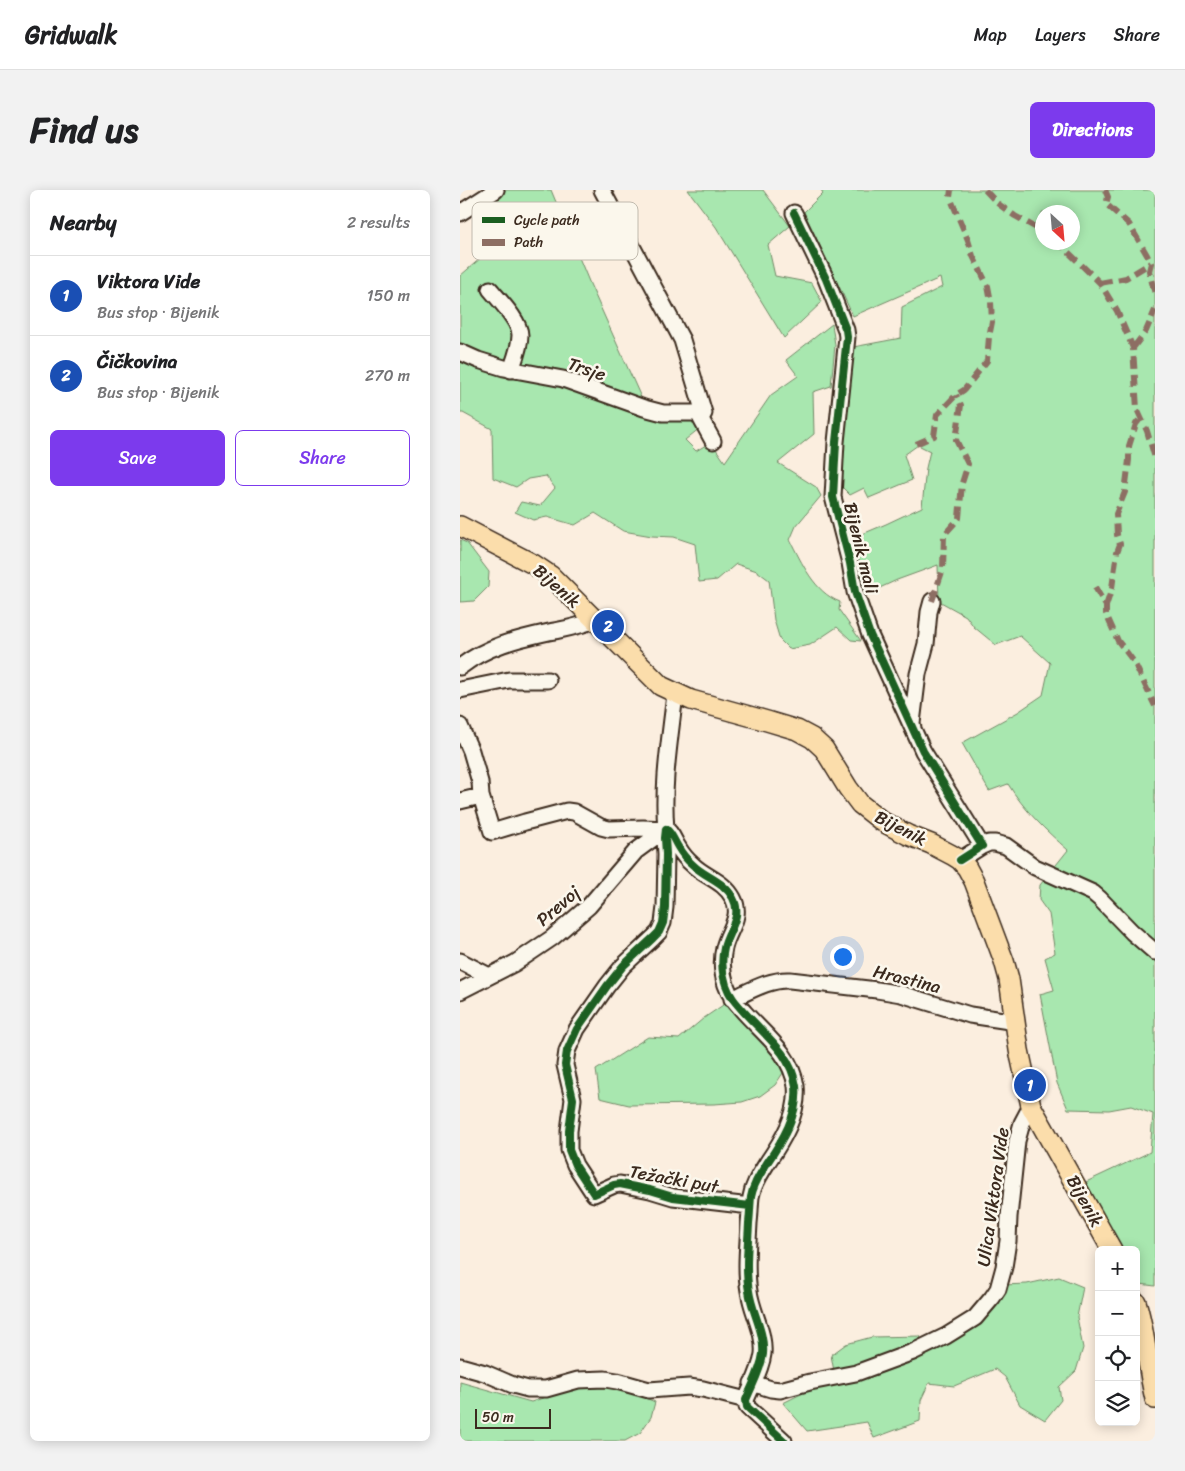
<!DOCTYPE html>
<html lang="en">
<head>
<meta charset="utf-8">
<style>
  body { margin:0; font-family:Sriracha,sans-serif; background:#f2f2f2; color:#202124 }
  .controls { position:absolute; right:15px; bottom:15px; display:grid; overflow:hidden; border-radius:8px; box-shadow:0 2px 12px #0003 }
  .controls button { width:45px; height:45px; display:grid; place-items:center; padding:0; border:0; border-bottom:1px solid #e0e0e0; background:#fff; color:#202124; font:25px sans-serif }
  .compass { position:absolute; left:575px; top:15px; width:45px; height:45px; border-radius:50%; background:#fff; box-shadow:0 2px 12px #0003; rotate:154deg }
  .scale { position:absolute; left:15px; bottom:12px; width:76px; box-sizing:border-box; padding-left:5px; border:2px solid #3b2a1e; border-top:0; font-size:14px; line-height:18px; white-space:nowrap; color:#3b2a1e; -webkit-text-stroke:4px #fbf7ec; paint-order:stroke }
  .you { position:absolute; left:382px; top:766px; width:18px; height:18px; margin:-12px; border:4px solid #fff; border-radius:50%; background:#1a73e8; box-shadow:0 0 0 8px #1a73e833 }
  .badge { display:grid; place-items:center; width:32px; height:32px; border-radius:50%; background:#7c3aed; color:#fff; font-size:16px; font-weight:700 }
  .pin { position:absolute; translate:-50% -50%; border:2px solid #fff; box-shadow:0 1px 5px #0006 }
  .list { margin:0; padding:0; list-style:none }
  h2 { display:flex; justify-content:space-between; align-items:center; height:65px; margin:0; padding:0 20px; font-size:21px }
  h2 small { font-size:16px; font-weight:400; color:#757577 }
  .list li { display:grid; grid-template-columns:32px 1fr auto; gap:15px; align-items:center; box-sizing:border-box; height:80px; padding:0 20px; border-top:1px solid #e0e0e0 }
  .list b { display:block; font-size:19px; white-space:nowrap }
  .list p { margin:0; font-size:16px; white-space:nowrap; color:#757577 }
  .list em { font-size:16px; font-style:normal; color:#757577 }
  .actions { display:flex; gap:10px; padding:15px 20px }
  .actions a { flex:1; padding:11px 0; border:1px solid #7c3aed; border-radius:8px; text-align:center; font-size:18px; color:#7c3aed }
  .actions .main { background:#7c3aed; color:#fff }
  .icon { flex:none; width:28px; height:28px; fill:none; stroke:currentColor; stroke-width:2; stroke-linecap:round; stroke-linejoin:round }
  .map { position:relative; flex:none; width:695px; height:1251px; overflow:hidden; border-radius:8px }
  header { display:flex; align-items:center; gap:30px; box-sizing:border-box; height:70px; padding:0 25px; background:#fff; border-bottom:1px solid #e0e0e0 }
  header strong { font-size:24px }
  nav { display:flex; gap:28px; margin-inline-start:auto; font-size:18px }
  .intro { display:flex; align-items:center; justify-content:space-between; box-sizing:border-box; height:120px; padding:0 30px }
  h1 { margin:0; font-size:35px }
  .button { padding:12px 22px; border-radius:8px; background:#7c3aed; color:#fff; font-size:18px; font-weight:700 }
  main { display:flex; gap:30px; padding:0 30px }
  aside { flex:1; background:#fff; border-radius:8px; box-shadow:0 2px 12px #0003 }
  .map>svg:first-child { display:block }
  .green { fill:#a8e7af; stroke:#728866; fill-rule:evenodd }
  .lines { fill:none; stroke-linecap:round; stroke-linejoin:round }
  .minor-casing { stroke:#3b2a1e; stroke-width:19 }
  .major-casing { stroke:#3b2a1e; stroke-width:22 }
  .minor { stroke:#fbf7ec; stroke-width:15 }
  .major { stroke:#fbddab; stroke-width:19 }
  .quiet { stroke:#8d6e63; stroke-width:6; stroke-dasharray:12 6; stroke-linecap:butt }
  .cycleway-casing { stroke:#fbf7ec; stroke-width:11 }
  .cycleway { stroke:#1b5e20; stroke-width:8 }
  .labels { text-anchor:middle; stroke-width:5; stroke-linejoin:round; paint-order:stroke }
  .street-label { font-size:18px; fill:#3b2a1e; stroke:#fbf7ec }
  .key { fill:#fbf7ec; stroke:#c1baae; stroke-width:1 }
  .key-label { font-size:14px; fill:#3b2a1e }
</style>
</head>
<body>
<header>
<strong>Gridwalk</strong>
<nav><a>Map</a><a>Layers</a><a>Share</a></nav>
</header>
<div class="intro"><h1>Find us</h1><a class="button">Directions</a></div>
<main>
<aside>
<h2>Nearby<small>2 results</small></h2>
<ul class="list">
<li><span class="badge" style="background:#1a4fb4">1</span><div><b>Viktora Vide</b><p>Bus stop · Bijenik</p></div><em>150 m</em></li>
<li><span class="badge" style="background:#1a4fb4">2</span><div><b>Čičkovina</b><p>Bus stop · Bijenik</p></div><em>270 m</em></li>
</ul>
<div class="actions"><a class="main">Save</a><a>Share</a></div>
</aside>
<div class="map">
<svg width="695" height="1251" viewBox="0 0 695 1251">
  <rect width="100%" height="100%" fill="#fbeedf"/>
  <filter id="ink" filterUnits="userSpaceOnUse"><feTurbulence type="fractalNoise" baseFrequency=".02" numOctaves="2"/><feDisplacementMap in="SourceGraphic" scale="10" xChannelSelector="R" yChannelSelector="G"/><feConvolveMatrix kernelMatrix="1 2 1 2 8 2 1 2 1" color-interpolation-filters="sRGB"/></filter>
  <g filter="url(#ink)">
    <!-- green -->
    <path class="green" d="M45,0H91L130,94L188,223L236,224L240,238L225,250L236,261L251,252L265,272L311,205L338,186L326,170L372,134L375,155L371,196L353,202L354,244L318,273L356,297L361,306L336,336L330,350C342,373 354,402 380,412L379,420L401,451L391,450L377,437L350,455L329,459L320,450L314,430L309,390L297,381L276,374L257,390L239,392L235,354L214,347L192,346L163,341L135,323L115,335L87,327L73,330L55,322L61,312L80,316L95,298L86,286L68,289L56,297L33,288L32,239L3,223H0V86L22,67L24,51L32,47L17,21Z
      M228,0H303L330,36L308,55L315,86L352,93L362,112L324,148L256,37Z
      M361,0H695V1096L680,1094L676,1086V1060H662L626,992L690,962L693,924L671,916L649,920L608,919L597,893L580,804L594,800L585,768L595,763L589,724L579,710L580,695L608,660C585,640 564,620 548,594L529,601L502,553L558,522L583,505L590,473L560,446L536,455L514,437L506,426L479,411L478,375L437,390L398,408L386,351L426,334L462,317L466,278L470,261L458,255L444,265L452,290L409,308L404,298L390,305L380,295L388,158L441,148L442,117L482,97L480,88L393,126L344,22L363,3ZM582,22H612V52H582Z
      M0,350L7,353L29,382L28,397L14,411L0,412Z
      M269,811L310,852L325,880L315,895L300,906L282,912L254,914L169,915L140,908L136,880L188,847L219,849L244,828Z
      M599,1087L623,1097L617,1127L623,1158L616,1181L599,1197L601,1210L585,1230L560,1215L545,1187L535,1179L494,1196L469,1193L461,1210L460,1231L414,1248L407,1232L347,1241L323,1213L375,1187L371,1165L386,1154L412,1147L460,1146L465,1161L543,1095L567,1094Z
      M0,1192L71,1212L115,1197L156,1195L195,1212L191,1227L180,1243L165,1251H0Z"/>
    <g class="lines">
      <!-- minor casing -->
      <g class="minor-casing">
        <path id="minor" d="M142,0L222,150L244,223L241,229L253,251
          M0,23L36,0
          M334,23L366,89L386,140L387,147L376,252L373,307L390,373L395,402L410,445L463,561L522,656L500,670
          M30,99C39,110 60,131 60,145C60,157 55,169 51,180
          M0,162L18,170L44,178L103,189L184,218L203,223H244
          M0,477C27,456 57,449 89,442C104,439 119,437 134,430
          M0,500L49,490H88
          M0,536L11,561L20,592L21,606L32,642L65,632L107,621L114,622L141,637L149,639L183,638L206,639
          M453,538L452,533L458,484L466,454L469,422L472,411
          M0,611L21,606
          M206,639C212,643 214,651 218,657C222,664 227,670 233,675C245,687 264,691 273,708C283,727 268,740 264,758C261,771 262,783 266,795C270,807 277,814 285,823C306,846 331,864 336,896C339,924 322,951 307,973C301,983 293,994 291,1007C290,1016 290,1025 289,1033C288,1056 285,1079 289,1101C292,1123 305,1142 303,1164C301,1180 292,1195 286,1210L287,1217L324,1251
          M206,639L205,648L206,664L205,717L203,733L199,742L193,748L163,776L147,796L117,839L107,861L105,875L113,909L109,941V960L115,975L134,1004L154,995L160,994L190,1000L213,1007L290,1016
          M522,656L529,653H535L546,656L575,677L633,703L640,709L672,742L695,762
          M0,771L29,786
          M0,801L55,773L92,748L129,716L176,661L206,639C202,594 210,549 215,504
          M272,809C290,801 309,789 330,790L417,800L441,804L510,825L556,832
          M0,1176L25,1183L53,1195L68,1199H86L118,1190L145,1189L157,1191L189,1200L229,1197L243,1199L286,1210
          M292,1193L311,1199L320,1200L350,1192L396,1183L453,1162L486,1146L515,1128L532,1108L538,1099L544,1077L548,1051L549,1027L557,951L562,933L571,916"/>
      </g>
      <!-- major casing -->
      <g class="major-casing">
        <path id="major" d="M0,336L73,374L91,386L201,496L231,510L307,531L337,540L352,548L364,559L388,598L400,614L423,632L448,645L471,654L492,665L500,670L507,678L514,691L544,771L549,789L559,860L571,916L652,1060
          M676,1112C686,1143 687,1177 695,1209"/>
      </g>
      <!-- minor -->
      <use href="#minor" class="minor"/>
      <!-- major -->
      <use href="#major" class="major"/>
      <!-- quiet -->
      <path class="quiet" d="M525,0L537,13L555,26L580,40L582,44
        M645,0L648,7L646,14L669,34L687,65L691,73L689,81L695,104
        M594,52L602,56L640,93L657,121L673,158L677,219L687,241L695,268
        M640,93L666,88L691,73
        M673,158L686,141L695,120
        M456,254L474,246L477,225L496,205L504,200L527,171L529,147L532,132L531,112L528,96L513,66L508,50L490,7L491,0
        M635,397L646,416V424L658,451L674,472L695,516
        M472,411L483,379L484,345L499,328L502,293L508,274L496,250L501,215L496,205
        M646,416L652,398L657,362L660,354L657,345L656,324L665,302L669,270V256L676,234L681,228"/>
      <!-- cycleway casing -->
      <g class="cycleway-casing">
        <path id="cycleway" d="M334,23L366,89L386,140L387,147L376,252L373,307L390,373L395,402L410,445L463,561L522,656L500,670
          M206,639C212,643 214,651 218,657C222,664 227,670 233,675C245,687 264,691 273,708C283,727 268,740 264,758C261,771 262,783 266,795C270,807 277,814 285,823C306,846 331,864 336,896C339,924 322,951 307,973C301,983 293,994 291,1007C290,1016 290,1025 289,1033C288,1056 285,1079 289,1101C292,1123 305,1142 303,1164C301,1180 292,1195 286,1210L287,1217L324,1251
          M206,639L205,648L206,664L205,717L203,733L199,742L193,748L163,776L147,796L117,839L107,861L105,875L113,909L109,941V960L115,975L134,1004L154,995L160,994L190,1000L213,1007L290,1016"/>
      </g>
      <!-- cycleway -->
      <use href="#cycleway" class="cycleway"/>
    </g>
  </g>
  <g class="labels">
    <!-- street labels -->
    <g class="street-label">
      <text transform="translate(127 179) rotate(19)" y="6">Trsje</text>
      <text transform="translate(401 358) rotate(76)" y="6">Bijenik mali</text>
      <text transform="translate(97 396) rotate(41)" y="6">Bijenik</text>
      <text transform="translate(441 638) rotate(27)" y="6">Bijenik</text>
      <text transform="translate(98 716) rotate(-41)" y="6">Prevoj</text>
      <text transform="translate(447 789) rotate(14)" y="6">Hrastina</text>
      <text transform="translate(214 989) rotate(10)" y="6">Težački put</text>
      <text transform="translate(533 1007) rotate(-82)" y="6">Ulica Viktora Vide</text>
      <text transform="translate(625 1011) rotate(61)" y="6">Bijenik</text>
    </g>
  </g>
  <!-- legend -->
  <rect x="12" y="12" width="166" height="58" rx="8" class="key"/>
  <rect x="22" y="27" width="23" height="6" fill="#1b5e20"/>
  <rect x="22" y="49" width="23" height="7" fill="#8d6e63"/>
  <g class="key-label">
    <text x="54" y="35">Cycle path</text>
    <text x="54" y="57">Path</text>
  </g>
</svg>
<div class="controls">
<button>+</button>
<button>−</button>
<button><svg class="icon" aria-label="locate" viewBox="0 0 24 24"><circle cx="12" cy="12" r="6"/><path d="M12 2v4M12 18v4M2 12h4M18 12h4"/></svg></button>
<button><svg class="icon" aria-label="layers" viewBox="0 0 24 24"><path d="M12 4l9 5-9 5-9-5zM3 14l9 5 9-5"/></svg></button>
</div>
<svg class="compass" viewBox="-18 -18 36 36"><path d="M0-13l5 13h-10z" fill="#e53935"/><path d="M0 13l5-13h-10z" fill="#757577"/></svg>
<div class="scale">50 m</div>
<div class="you"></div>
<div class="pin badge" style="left:570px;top:895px;background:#1a4fb4">1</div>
<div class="pin badge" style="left:148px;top:436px;background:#1a4fb4">2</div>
</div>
</main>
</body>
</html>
